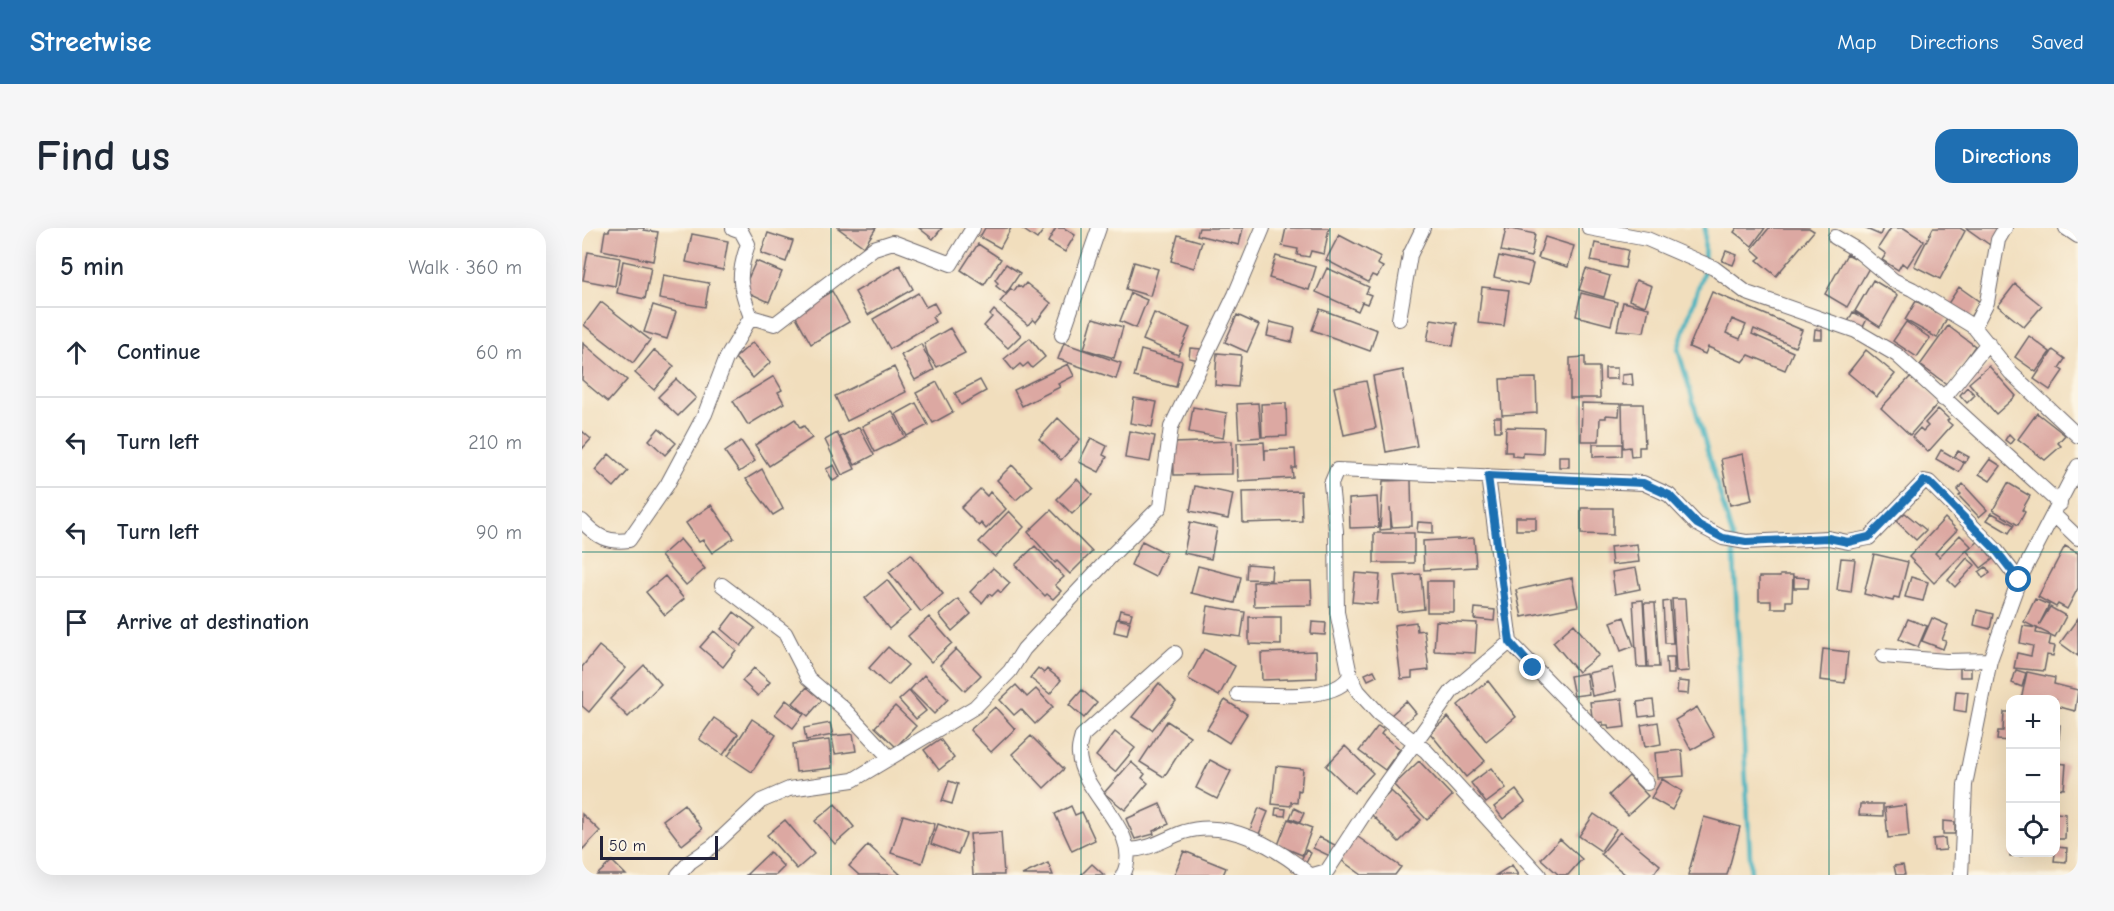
<!DOCTYPE html>
<html lang="en">
<head>
<meta charset="utf-8">
<style>
  body { margin:0; font-family:"Comic Neue",sans-serif; background:#f6f6f7; color:#1f2937 }
  .controls { position:absolute; right:18px; bottom:18px; display:grid; overflow:hidden; border-radius:12px; box-shadow:0 6px 24px #0002 }
  .controls button { width:54px; height:54px; display:grid; place-items:center; padding:0; border:0; border-bottom:2px solid #e0e1e3; background:#fff; color:#1f2937; font:30px sans-serif }
  .scale { position:absolute; left:18px; bottom:15px; width:118px; box-sizing:border-box; padding-left:6px; border:3px solid #22223b; border-top:0; font-size:16px; line-height:21px; white-space:nowrap; color:#22223b; -webkit-text-stroke:4px #fcf5e5; paint-order:stroke }
  .stop { position:absolute; width:18px; height:18px; margin:-14px; border:4px solid #1f6fb2; border-radius:50%; background:#fff }
  .stop.end { background:#1f6fb2; border-color:#fff; box-shadow:0 2px 6px #0008 }
  .list { margin:0; padding:0; list-style:none }
  h2 { display:flex; justify-content:space-between; align-items:center; height:78px; margin:0; padding:0 24px; font-size:26px }
  h2 small { font-size:20px; font-weight:400; color:#747a83 }
  .list li { display:grid; grid-template-columns:39px 1fr auto; gap:18px; align-items:center; box-sizing:border-box; height:90px; padding:0 24px; border-top:2px solid #e0e1e3 }
  .list b { display:block; font-size:22px; white-space:nowrap }
  .list em { font-size:20px; font-style:normal; color:#747a83 }
  .icon { flex:none; width:33px; height:33px; fill:none; stroke:currentColor; stroke-width:2; stroke-linecap:round; stroke-linejoin:round }
  .map { position:relative; flex:none; width:1496px; height:647px; overflow:hidden; border-radius:18px }
  header { display:flex; align-items:center; gap:36px; box-sizing:border-box; height:84px; padding:0 30px; background:#1f6fb2; color:#fff }
  header strong { font-size:28px }
  nav { display:flex; gap:33px; margin-inline-start:auto; font-size:21px }
  .intro { display:flex; align-items:center; justify-content:space-between; box-sizing:border-box; height:144px; padding:0 36px }
  h1 { margin:0; font-size:42px }
  .button { padding:15px 27px; border-radius:18px; background:#1f6fb2; color:#fff; font-size:21px; font-weight:700 }
  main { display:flex; gap:36px; padding:0 36px }
  aside { flex:1; background:#fff; border-radius:18px; box-shadow:0 6px 24px #0002 }
  .map>svg:first-child { display:block }
  .lines { fill:none; stroke-linecap:round; stroke-linejoin:round }
  .stream { stroke:#44b2bf; stroke-width:4.5 }
  .building { fill:#dca8a2; fill-rule:evenodd }
  .minor-casing { stroke:#6a6468; stroke-width:16 }
  .minor { stroke:#fff; stroke-width:14 }
  .route { stroke:#1f6fb2; stroke-width:8 }
  .grid { fill:none; stroke:#0f766e; stroke-width:1.5; stroke-opacity:0.55 }
</style>
</head>
<body>
<header>
<strong>Streetwise</strong>
<nav><a>Map</a><a>Directions</a><a>Saved</a></nav>
</header>
<div class="intro"><h1>Find us</h1><a class="button">Directions</a></div>
<main>
<aside>
<h2>5 min<small>Walk · 360 m</small></h2>
<ul class="list">
<li><svg class="icon" aria-label="ahead" viewBox="0 0 24 24"><path d="M12 20V5M6 11l6-6 6 6"/></svg><div><b>Continue</b></div><em>60 m</em></li>
<li><svg class="icon" aria-label="left" viewBox="0 0 24 24"><path d="M17 20v-9H6M10 6l-5 5 5 5"/></svg><div><b>Turn left</b></div><em>210 m</em></li>
<li><svg class="icon" aria-label="left" viewBox="0 0 24 24"><path d="M17 20v-9H6M10 6l-5 5 5 5"/></svg><div><b>Turn left</b></div><em>90 m</em></li>
<li><svg class="icon" aria-label="arrive" viewBox="0 0 24 24"><path d="M6 21V4h12l-3 4 3 4H6"/></svg><div><b>Arrive at destination</b></div></li>
</ul>
</aside>
<div class="map">
<svg width="1496" height="647" viewBox="0 0 1496 647">
  <rect width="100%" height="100%" fill="#fcf5e5"/>
  <filter id="ink" filterUnits="userSpaceOnUse"><feTurbulence type="fractalNoise" baseFrequency=".0167" numOctaves="2"/><feDisplacementMap in="SourceGraphic" scale="12" xChannelSelector="R" yChannelSelector="G"/><feConvolveMatrix kernelMatrix="1 2 1 2 8 2 1 2 1" color-interpolation-filters="sRGB"/></filter>
  <filter id="wash" filterUnits="userSpaceOnUse"><feTurbulence type="fractalNoise" baseFrequency=".008" numOctaves="4" result="noise"/><feDisplacementMap in="SourceGraphic" scale="24" xChannelSelector="R" yChannelSelector="G"/><feGaussianBlur stdDeviation="1.35" result="paint"/><feColorMatrix in="noise" values="0 0 0 0 0 0 0 0 0 0 0 0 0 0 0 0 0 1.4 0 .05"/><feComposite in="paint" operator="in"/></filter>
  <g filter="url(#wash)">
    <rect width="100%" height="100%" fill="#f1debd"/>
    <g class="lines">
      <!-- stream -->
      <path class="stream" d="M1123,0L1122,42L1096,121L1151,311L1169,647"/>
    </g>
    <g id="blocks">
      <!-- building -->
      <path class="building" d="M28,0H62V2L76,4L71,33L20,22L23,3H27Z
        M256,0H294L282,19Z
        M337,0H360L351,11Z
        M403,0H429L418,20L398,9Z
        M439,0H463L455,11Z
        M474,0H482L493,7L483,24L466,14Z
        M617,0H661L657,17L615,7Z
        M704,0H747L742,26L729,23L727,29L715,27L716,21L700,18Z
        M924,0L953,6L949,29L919,23Z
        M1155,0H1183L1170,18L1152,4Z
        M1187,0H1227L1232,3L1194,48L1175,32L1179,29L1170,21Z
        M1282,0H1301L1298,7Z
        M1309,0H1322L1342,13L1325,39L1320,35L1316,42L1300,32L1304,26L1296,20Z
        M1351,0H1378L1383,3L1358,51L1332,38Z
        M1384,0H1420L1408,17Z
        M186,5L211,13L204,34L179,25Z
        M110,6L146,13L141,42L104,34Z
        M596,7L620,14L612,40L589,33Z
        M757,7L799,29L795,36L801,39L795,49L790,47L786,54L744,32Z
        M963,9L992,18L986,39L956,30Z
        M1013,15L1046,22L1043,40L1009,33Z
        M396,16L419,31L402,57L379,42Z
        M1144,23L1155,27L1151,37L1140,33Z
        M6,24L38,30L33,58L1,52Z
        M1265,26L1288,38L1265,79L1243,66Z
        M694,28L734,39L727,62L687,50Z
        M917,28L951,36L946,57L912,49Z
        M41,33L69,39L63,71L35,65Z
        M174,33L200,44L187,74L161,62Z
        M552,34L576,41L568,68L544,61Z
        M424,36L438,45L424,66L414,58L416,55L413,52Z
        M318,37L331,61L286,87L273,64Z
        M745,40L787,59L784,65L789,67L785,76L780,74L776,83L734,64Z
        M1004,41L1028,48L1022,69L997,62Z
        M81,47L127,55L123,79L77,71Z
        M1054,52L1070,58L1063,78L1047,72Z
        M1291,52L1316,67L1298,99L1273,83Z
        M444,55L469,75L454,94L451,91L446,97L418,74L429,61L432,63L436,57L440,60Z
        M1433,56L1460,78L1442,99L1416,78Z
        M900,59L927,62L922,98L896,95Z
        M1377,59L1398,74L1385,94L1363,80Z
        M250,63L267,94L229,116L212,85Z
        M1130,64L1220,102L1213,119L1172,101L1170,106L1211,124L1203,142L1167,127L1161,134L1126,119L1123,126L1107,119ZM1150,91L1164,97L1158,111L1144,105Z
        M336,65L344,79L352,75L357,84L350,89L353,94L308,121L291,91Z
        M549,65L565,72L554,100L538,93Z
        M999,65L1035,74L1029,97L994,88Z
        M1334,73L1365,90L1355,110L1323,92Z
        M19,74L68,112L51,135L2,97Z
        M1041,74L1067,80L1062,104L1035,102Z
        M71,77L94,84L85,111L62,104Z
        M738,81L795,102L788,123L730,102Z
        M412,82L439,107L426,120L402,98L410,89L408,87Z
        M1271,84L1285,91L1280,101L1266,94Z
        M572,85L608,100L596,127L561,112Z
        M655,87L677,97L665,124L643,114Z
        M511,90L541,99L532,130L502,121Z
        M849,91L875,95L871,118L845,113Z
        M688,94L713,100L710,114L685,108Z
        M1324,94L1348,110L1335,129L1311,113Z
        M1366,98L1393,118L1366,157L1338,137Z
        M368,100L383,125L355,139L346,127L342,115Z
        M1233,101L1240,102V111H1232Z
        M1447,108L1468,124L1454,144L1433,129Z
        M448,110L463,129L450,140L446,135L441,139L438,136L431,142L422,131Z
        M171,114L189,134L171,150L153,130Z
        M1,115L45,152L26,174L0,152Z
        M482,115L539,135L534,151L476,131Z
        M339,116L352,142L333,152L319,127Z
        M608,120L619,121L618,132L607,130Z
        M72,122L92,138L72,162L53,145Z
        M559,122L600,133L594,159L552,149Z
        M1284,122L1313,146L1295,169L1266,145Z
        M1471,122L1483,131L1477,140L1481,143L1468,162L1452,151Z
        M635,125L659,127L656,159L633,157Z
        M1003,129V139H1017L1018,170H988V130Z
        M486,136L492,148L476,156L478,159L440,178L432,162Z
        M1407,138L1434,168L1414,186L1387,155Z
        M312,139L324,164L265,193L253,168Z
        M1023,140H1035V151H1023Z
        M821,142L835,218L804,224L791,148Z
        M1050,146L1051,157H1040V147Z
        M192,148L200,162L196,164L202,175L166,197L151,173Z
        M1329,148L1357,174L1328,207L1299,180Z
        M954,150L955,185L920,187L918,151Z
        M94,151L114,170L96,188L76,169Z
        M398,152L404,163L379,177L373,165Z
        M784,153L794,200L762,207L752,159Z
        M355,154L371,184L351,195L334,165Z
        M1385,159L1393,167L1385,175L1378,167Z
        M552,170L575,174L570,199L548,195Z
        M334,175L346,197L325,208L314,186Z
        M676,175L679,209L657,211L655,176Z
        M704,175L705,208L680,209L679,176Z
        M1000,175L1038,176L1037,188L1024,187V190H1018L1017,213H999Z
        M1040,176H1061L1063,219H1057V228L1049,229L1048,219L1041,220Z
        M611,179L645,185L641,210L607,204Z
        M1356,181L1367,191L1365,193L1370,197L1346,224L1330,209L1338,200L1341,203L1346,198L1343,195Z
        M310,183L323,209L293,224L280,198Z
        M1455,185L1483,207L1476,215L1479,218L1463,232L1436,211Z
        M912,189H919V203H913Z
        M476,190L498,211L479,232L457,211Z
        M213,191L218,200L222,198L230,210L187,238L173,217Z
        M277,199L292,227L273,237L258,209Z
        M924,199L962,200L961,226L941,225V229L930,228V224H923Z
        M77,200L94,215L83,227L67,212Z
        M0,203L9,211L0,221Z
        M547,203L573,208L568,234L543,230Z
        M255,205L273,241L260,247L243,212Z
        M1427,206L1432,211L1428,216L1423,212Z
        M509,210L525,218L521,227L525,229L517,244L497,234Z
        M159,213L173,233L157,244L143,224Z
        M650,213V246L592,247L591,215Z
        M682,214L683,233V222L713,221L714,240H710L711,250L656,253L655,215Z
        M1011,216H1040V228L1011,229Z
        M1359,222L1382,235L1377,244L1354,231Z
        M1376,223L1387,229L1383,235L1372,229Z
        M27,226L46,243L32,259L13,242Z
        M1161,226L1170,272L1148,277L1139,231Z
        M977,228H987V239H977Z
        M1408,231L1419,238L1408,253L1397,246Z
        M252,237L258,249L251,253L244,241Z
        M430,237L450,258L434,272L415,252Z
        M180,241L201,281L191,287L164,251Z
        M495,251L510,267L490,286L475,271Z
        M829,252L830,298L810,299L808,280L809,301L798,302L801,253Z
        M1426,255L1448,268L1440,282L1443,284L1436,297L1411,282Z
        M1381,256L1405,282L1397,289L1377,268L1379,266L1375,262Z
        M613,258L651,266L646,291L608,283Z
        M398,261L405,268L408,264L424,281L404,301L399,295L397,298L379,280Z
        M719,263L720,293L661,295L660,264Z
        M795,269L797,299L768,300L767,271Z
        M129,277L152,310L130,325L121,312L117,314L104,295Z
        M999,280H1031V307L999,306Z
        M469,282L510,324L488,346L475,333L473,335L446,304Z
        M427,283L442,299L413,329L397,314Z
        M1323,285L1344,302L1334,312L1314,293Z
        M1410,285L1432,297L1427,305L1405,292Z
        M934,289H954V302H934Z
        M1363,290L1375,302L1353,325L1357,329L1378,307L1389,318L1352,355L1327,329Z
        M608,294L635,300L629,331L602,325Z
        M836,294L851,295V305L835,304Z
        M792,305H832V335H792Z
        M892,310L894,339L842,342L841,313Z
        M98,311L123,341L104,357L79,328Z
        M560,313L584,325L573,349L549,337Z
        M1397,313L1411,331L1399,340L1385,323Z
        M1055,316L1057,334L1030,337L1028,319Z
        M453,318L482,349L473,357L479,363L471,371L465,366L463,368L433,337Z
        M1483,318L1496,325V360L1485,381L1476,376L1474,379L1456,369Z
        M329,326L361,366L339,384L307,344Z
        M1292,326L1326,334L1317,370L1312,369L1311,373L1282,366Z
        M1259,330L1273,331L1269,364L1255,362Z
        M1385,330L1393,337L1373,359L1366,352Z
        M665,336L690,338L689,352L664,351Z
        M616,338L659,349L653,375L609,365Z
        M1404,339L1408,345L1401,350L1397,344Z
        M411,340L428,355L419,365L416,362L410,368L407,366L400,375L388,364Z
        M1054,340L1058,361L1033,366L1030,344Z
        M773,345L798,347L795,376L770,374Z
        M839,346L842,381L816,384L812,348Z
        M1198,347H1211L1210,373H1204V380H1189V373H1177V349H1198Z
        M83,348L102,371L83,387L64,364Z
        M1212,349L1227,350L1226,360H1212Z
        M1329,349L1346,354L1341,373L1323,369Z
        M990,350L996,378L940,389L934,362Z
        M305,352L329,383L307,401L283,370Z
        M729,353L730,377L672,378L671,354Z
        M845,353H872V384H845Z
        M376,371L389,386L370,403L357,387Z
        M1090,371H1103L1107,443L1094,444Z
        M1453,371L1467,377L1457,397L1468,379L1484,388L1473,409L1442,394Z
        M1061,372L1065,439H1055L1051,373Z
        M1088,373L1091,415H1083L1081,374Z
        M1062,375H1073L1077,439H1066Z
        M626,378L663,384L659,409L622,404Z
        M893,380L913,382L912,393L892,391Z
        M538,382L550,385L548,392L536,390Z
        M1395,382L1411,386L1408,401L1392,397Z
        M152,384L173,400L159,418L139,401Z
        M347,389L370,415L349,434L326,408Z
        M667,389H699V417L667,416Z
        M1042,389L1052,418L1039,423L1029,394Z
        M1350,390L1366,397L1360,412L1364,413L1361,421L1340,413Z
        M1496,390V428L1478,415Z
        M535,391L548,394L545,407L532,404Z
        M1326,391L1345,398L1336,419L1317,411Z
        M854,393L895,395L893,425L852,423Z
        M730,394L744,395L743,407L729,406Z
        M834,394L835,403L842,402L847,442L830,444V450L819,451L812,397Z
        M992,396L1017,427L996,444L971,414Z
        M1441,398L1455,400L1454,405L1469,408L1467,417L1473,418L1471,428L1465,427L1462,443L1432,440L1435,425L1449,428L1451,418L1438,415Z
        M132,403L154,422L141,439L118,419Z
        M17,418L44,440L7,484L0,478V439Z
        M306,419L326,437L306,458L287,440Z
        M374,421L399,447L383,463L358,437Z
        M622,421L653,438L637,468L606,451Z
        M1241,421L1266,424L1263,455L1238,452Z
        M734,423L735,450L680,452L679,425Z
        M1084,429H1092V446H1085Z
        M62,437L79,456L46,489L28,471Z
        M172,440L188,454L176,468L160,453Z
        M456,440L462,445L465,441L479,452L468,466L448,450Z
        M1030,440L1034,463L1010,468L1006,445Z
        M1378,440H1389V449H1378Z
        M792,442L795,448L786,452L783,446Z
        M1434,442L1444,445L1440,459L1430,455Z
        M1445,444L1473,450L1472,456L1496,462L1493,483L1474,478V472H1439Z
        M1004,445L1007,466L992,468L988,448Z
        M342,447L366,471L352,486L328,462Z
        M906,453L934,489L904,513L876,477Z
        M1096,453L1107,454L1106,466L1095,465Z
        M577,455L594,473L570,502L550,489Z
        M434,457L445,469L454,461L471,479L453,496L439,481L432,487L418,472Z
        M225,459L240,472L226,488L211,475Z
        M500,462L515,475L502,490L487,477Z
        M327,463L344,483L334,491L317,472Z
        M1374,463L1386,464L1384,484L1372,482Z
        M1040,471L1043,499L1027,501L1026,497H1021V494L1011,495L1008,474Z
        M204,472L222,486L211,500L193,486Z
        M643,472L665,486L647,515L625,501Z
        M1071,472L1073,487L1057,489L1055,474Z
        M824,473L834,485L819,498L809,487Z
        M313,478L334,498L314,519L293,499Z
        M413,479L433,501L409,524L388,502Z
        M1115,479L1132,509L1109,522L1093,492Z
        M1422,484H1428V513L1415,512L1416,503H1421Z
        M866,489L903,533L884,549L848,505Z
        M132,490L156,506L141,527L117,511Z
        M170,491L194,507L170,544L146,528Z
        M585,493L608,508L582,549L558,534Z
        M1076,494L1079,516L1063,519L1059,497Z
        M248,495L251,507L224,512L222,500Z
        M1474,497H1478L1477,511H1474Z
        M796,498L802,502L799,506L818,521L803,542L777,523Z
        M533,504L553,520L533,544L514,528Z
        M271,506L274,523L253,526L250,508Z
        M449,508L482,541L462,560L430,526Z
        M358,511L372,530L357,542L342,522Z
        M247,512L250,540L214,544L211,516Z
        M763,518L791,545L772,565L744,538Z
        M1100,522L1102,548L1075,550L1073,525Z
        M628,532L649,543L635,571L614,560Z
        M837,533L870,568L845,592L812,557Z
        M549,534L563,546L560,550L566,555L543,582L522,565Z
        M1474,535L1484,536L1482,561L1474,560Z
        M694,538L721,541L719,563L716,562L715,575L709,574V578L690,576Z
        M909,540L924,560L904,575L889,555Z
        M1047,548L1066,568L1046,587L1027,567Z
        M1080,551L1100,563L1090,582L1069,570Z
        M367,553L376,556L370,576L360,573Z
        M934,562L943,574L921,591L912,579Z
        M809,563L839,592L817,614L788,585Z
        M102,576L120,601L100,617L81,592Z
        M253,576L272,599L253,616L233,593Z
        M578,576L587,596L571,603L572,606L553,611L544,591Z
        M1278,576H1301V588L1277,587Z
        M1324,577L1327,608L1306,610L1303,580Z
        M489,578L493,587L500,584L513,612L490,623L473,586Z
        M677,580L686,584L677,606L668,602Z
        M694,580L704,581L703,588L693,587Z
        M712,580L722,585L718,594L708,590Z
        M1474,585L1484,586L1483,611H1474Z
        M0,586L18,603L0,622Z
        M1012,586L1034,601L1019,623L997,608Z
        M321,587L353,596L340,635L309,625Z
        M1122,589L1158,599L1145,647H1106Z
        M706,591L730,600L720,627L696,617Z
        M203,592L232,626L215,641L185,607Z
        M1361,593L1373,594V606H1361Z
        M356,596L384,606L376,626L349,616Z
        M419,604L422,647H391L388,606Z
        M1038,604L1078,637L1071,647H1044L1019,626Z
        M773,607L819,639L813,647H780L759,632Z
        M737,609L757,619L752,630L731,620Z
        M1363,610L1364,622L1352,623L1351,611Z
        M978,611L1000,631L986,647H977L959,631Z
        M286,617L319,647H277L267,638Z
        M1474,619L1485,620L1484,634L1472,633Z
        M724,622L729,625L724,635L719,632Z
        M602,623L644,640L641,647H592Z
        M188,624L202,639L194,647H164Z
        M1428,624H1441V628H1428Z
        M30,633L44,647H15Z
        M466,635L471,647H440Z
        M510,636L522,647H499Z
        M930,637L936,647H914Z
        M1321,637L1323,647H1314L1312,638Z"/>
    </g>
  </g>
  <g filter="url(#ink)">
    <use href="#blocks" fill-opacity="0" stroke="#6a6468" stroke-width="1.5"/>
    <g class="lines">
      <!-- minor casing -->
      <g class="minor-casing">
        <path id="minor" d="M151,0L159,3L166,16C155,48 157,58 169,89L193,96L292,20L311,14L369,36L391,0
          M1007,0L1065,11L1132,40L1165,65L1274,103L1315,127L1478,276
          M1484,0L1496,8
          M1253,9L1275,22L1311,52L1330,61L1392,99L1429,145L1496,208
          M817,91L828,27L841,0
          M1392,99L1405,74L1416,12L1423,0
          M480,107L517,0
          M1361,171L1406,115
          M1472,287L1496,310
          M0,293C15,309 25,315 47,312L85,257L123,186L144,131L169,89
          M140,357L203,405L226,450L261,480L308,530
          M928,414L1065,555
          M1301,428L1364,433L1408,432
          M656,466C685,466 755,475 768,447
          M546,622C568,622 582,611 602,604C646,590 696,620 728,647
          M96,647L108,634L131,618L179,573L207,561L271,552L393,479L428,443L442,421L530,327L578,279L589,199L653,67L681,0
          M541,647C563,604 499,567 497,526C496,520 499,513 500,508L593,425
          M731,647L745,643L788,577L870,463L928,414L906,248
          M957,647L844,523L797,486L776,463L768,447L755,384L754,303L749,256L755,242L1061,255L1087,267L1115,296L1141,310L1164,314L1246,310L1266,314L1287,310L1342,253L1347,254L1413,321L1437,352
          M1379,647L1383,557L1408,432L1437,352L1496,238"/>
      </g>
      <!-- minor -->
      <use href="#minor" class="minor"/>
    </g>
  </g>
  <g class="lines" filter="url(#ink)">
    <!-- route -->
    <path class="route" d="M951,440L928,414L906,248L1061,255L1087,267L1115,296L1141,310L1164,314L1246,310L1266,314L1287,309L1342,253L1347,254L1413,321L1437,352"/>
  </g>
  <!-- grid -->
  <path class="grid" d="M249,0V647M499,0V647M748,0V647M997,0V647M1247,0V647M0,324H1496"/>
</svg>
<div class="controls">
<button>+</button>
<button>−</button>
<button><svg class="icon" aria-label="locate" viewBox="0 0 24 24"><circle cx="12" cy="12" r="6"/><path d="M12 2v4M12 18v4M2 12h4M18 12h4"/></svg></button>
</div>
<div class="scale">50 m</div>
<div class="stop" style="left:1437px;top:352px"></div>
<div class="stop end" style="left:951px;top:440px"></div>
</div>
</main>
</body>
</html>
